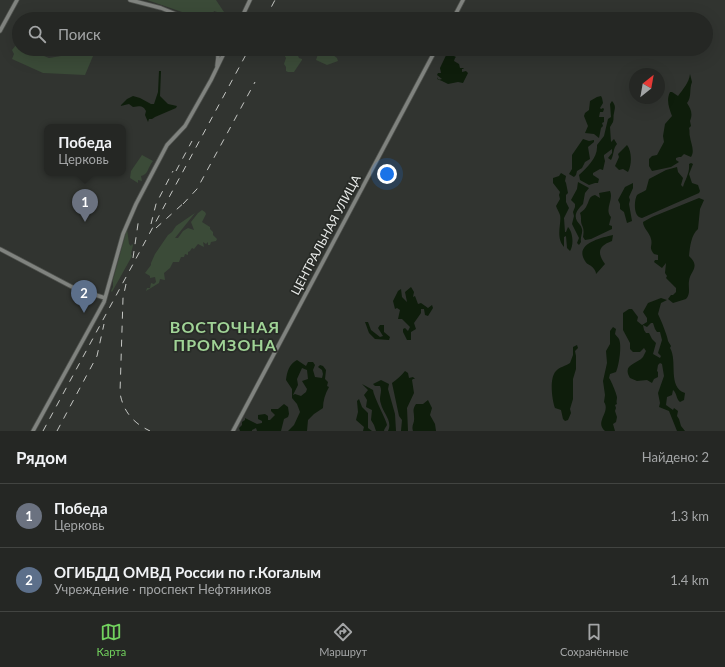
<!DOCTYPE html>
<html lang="ru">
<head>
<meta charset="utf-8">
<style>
  body { margin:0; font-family:Lato,sans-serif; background:#313331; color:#f1f3f6 }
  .compass { position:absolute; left:629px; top:68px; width:36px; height:36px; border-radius:50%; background:#252724; box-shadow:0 4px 16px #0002; rotate:31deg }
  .you { position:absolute; left:387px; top:174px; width:14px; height:14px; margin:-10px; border:3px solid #fff; border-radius:50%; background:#1a73e8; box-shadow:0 0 0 6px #1a73e833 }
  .badge { display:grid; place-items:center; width:26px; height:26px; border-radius:50%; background:#72d25e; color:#fff; font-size:13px; font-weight:700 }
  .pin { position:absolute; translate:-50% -33px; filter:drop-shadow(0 1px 2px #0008) }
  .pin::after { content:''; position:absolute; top:21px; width:14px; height:12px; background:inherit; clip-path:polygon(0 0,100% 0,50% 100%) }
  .popup { position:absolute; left:44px; top:124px; width:82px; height:52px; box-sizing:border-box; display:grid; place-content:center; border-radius:8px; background:#252724; filter:drop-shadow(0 1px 3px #0005); font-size:13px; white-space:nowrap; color:#a3a5a6 }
  .popup b { font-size:15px; color:#f1f3f6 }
  .popup::after { content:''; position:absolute; left:50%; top:100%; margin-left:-8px; border:8px solid transparent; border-top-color:#252724 }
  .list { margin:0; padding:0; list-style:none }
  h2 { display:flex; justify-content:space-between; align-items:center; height:52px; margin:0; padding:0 16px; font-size:17px }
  h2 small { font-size:13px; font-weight:400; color:#a3a5a6 }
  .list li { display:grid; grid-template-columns:26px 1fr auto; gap:12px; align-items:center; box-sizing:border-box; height:64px; padding:0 16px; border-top:1px solid #424441 }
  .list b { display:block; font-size:15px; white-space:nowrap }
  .list p { margin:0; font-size:13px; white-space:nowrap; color:#a3a5a6 }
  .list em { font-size:13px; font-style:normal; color:#a3a5a6 }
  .icon { flex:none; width:22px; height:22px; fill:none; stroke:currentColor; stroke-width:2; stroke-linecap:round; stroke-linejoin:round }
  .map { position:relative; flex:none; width:725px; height:431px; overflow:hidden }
  .search { position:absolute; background:#252724; box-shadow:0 4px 16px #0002; left:12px; right:12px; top:12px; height:44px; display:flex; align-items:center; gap:10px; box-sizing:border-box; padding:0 14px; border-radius:22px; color:#a3a5a6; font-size:15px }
  .sheet { height:180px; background:#252724 }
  nav { display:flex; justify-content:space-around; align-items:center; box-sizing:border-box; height:56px; border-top:1px solid #424441; background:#252724; font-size:11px; color:#a3a5a6 }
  nav a { display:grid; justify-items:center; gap:2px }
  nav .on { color:#72d25e }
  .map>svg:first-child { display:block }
  .green { fill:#3b4b38 }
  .water { fill:#0e1d0b; fill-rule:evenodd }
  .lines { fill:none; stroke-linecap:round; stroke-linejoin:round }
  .secondary-casing { stroke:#4e514d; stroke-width:5 }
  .secondary { stroke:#80837f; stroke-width:3.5 }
  .rail { stroke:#c5c7c4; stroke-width:1; stroke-dasharray:7 7; stroke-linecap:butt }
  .labels { text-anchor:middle; stroke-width:3.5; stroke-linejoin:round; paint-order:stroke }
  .street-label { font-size:12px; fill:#e8eae8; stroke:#272a26 }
  .district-label { font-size:16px; font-weight:bold; letter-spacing:1px; fill:#a0d396; stroke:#272a26 }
</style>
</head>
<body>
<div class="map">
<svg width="725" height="431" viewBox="0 0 725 431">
  <rect width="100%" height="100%" fill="#313430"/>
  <!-- green -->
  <path class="green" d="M147,0H216L226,15L214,11L210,19H199L191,14L185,13Z
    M16,45L19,47V49H24L34,54L36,53L49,58L61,56L72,49H96L85,75L43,73L12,59L14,54L12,50Z
    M283,49H301L298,56L299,58L302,59V60L294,72H288L286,71V67L284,64L286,58L283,53Z
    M323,51L329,52L337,58L338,61L327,65L316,60L318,54Z
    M142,155L153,161C148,167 148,175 141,176L142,181L138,180V183L130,178L131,171Z
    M202,210L205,212L206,214L202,222L210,227V229L213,232V235L217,239L216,241L211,242L210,245H208V242L206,244L203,242L204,247L198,244L194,249L192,248L190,251L188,252V255L185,254L184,257H181L179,262H173L170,268L164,273L165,280L160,279L159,283L146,291L147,288H150L151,283L154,284L156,282L155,277L150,278V276L145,273L151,265V263L155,254L168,235L172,232L176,226L195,213L175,238H178L183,231L188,228L194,230L191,222L198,213Z
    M127,229L129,244L131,246L132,244L133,245L131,254L132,256L112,292L111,291L113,287V280Z"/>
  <!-- water -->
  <path class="water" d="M449,49H453L455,55L454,56L456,57L455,58L454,61L459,64L460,68H463L464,69H462V72L466,71L468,73L463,83L458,82L448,84L442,81L437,79V77L438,80L442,79L437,75L438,73H441L440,68Z
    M159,71H161L160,96L168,104L177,106L176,108L155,117L152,119H149L148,122L145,115L146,111C142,104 139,107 133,107L129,104L120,106L127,99L133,96L140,98L151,104H154L158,92Z
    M690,74L692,82C689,89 692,97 687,103C691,109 693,114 690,121L691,126L689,128C690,131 689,134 690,137C691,144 695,151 691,157L684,154L681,157H679L676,158V160L679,162L671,167L652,171L649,166V159L652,156L657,155L664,142L663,136L665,124L672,116C669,108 666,100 670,92H672L678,96C683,89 689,83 690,74Z
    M601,96L602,98L603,103L600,108L601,109L603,108L604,109L603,112H600L599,117H604V122L602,123L603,126L601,128L599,138L594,134L585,133L588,126L584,116L585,113L589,110L590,101L597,97Z
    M612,101C616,106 615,107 614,113C613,116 614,119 613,122L610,127L611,142L614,139L617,144C613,148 614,155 611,160L608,158L612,153V149L604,155V157L605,161L603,170L600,169L593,173V175L599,179L598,183H595L589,185L580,180L579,175C587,167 598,158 597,145L604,136L608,119L611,117L610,104Z
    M583,139L589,141L594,140V142L588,147L590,159L585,162L582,168L577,171L576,175L574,177L569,174L572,169V155Z
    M627,145C632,151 632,165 628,172L623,169L619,170L615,166L619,157L618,154Z
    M691,163L693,164L689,174L692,183L698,185L700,191L699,193L642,218C633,218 634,200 637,195C639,193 644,192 646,190L649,179L666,170L677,167L678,172L683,178L681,185L683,187C685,180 690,173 689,164Z
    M561,173L566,176L565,181L566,183L568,193L566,195V202L569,208L564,218L565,232H566L568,227C573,232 574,245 570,251L567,248L566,236L564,237V247C555,237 562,223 560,215C559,212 557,209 556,206L560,199L559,195L560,192L553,183V178L559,176Z
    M578,182L589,188L585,193L583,204C579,208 573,214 577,221C579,224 581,225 582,229C583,233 580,237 581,242L579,245L577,243L579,238L572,224L574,216L573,212L575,207V204L571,200L577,189Z
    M633,183V188L629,197L630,200L629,204L632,221L627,223L624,212L620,209V204L618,200L625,187Z
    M610,191C614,200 604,209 611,217L609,225L612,226V229L591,239L585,240L583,237C585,226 581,227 581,220C581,218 581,215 580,213C583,211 586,208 587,205C590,200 588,197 595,195L600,198L599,193Z
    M699,198L704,200L700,209L698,229C691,235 690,247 689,256C701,267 690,271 689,281C688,288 691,293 686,299L673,303L668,299L671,295H673L676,292V288L666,278L667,276L665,273L666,263L662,268L654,262L655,260H658V255L654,254C648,247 653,246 651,239C650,233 643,228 643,222L652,217Z
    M613,235L612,241C598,246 597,253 605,264L596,274C596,272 595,270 594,269C592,265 587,265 585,261C574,244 600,238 613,235Z
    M411,287L414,292L413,297L415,296L418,304L421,303L428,308L432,305L433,308L428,316L425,315L424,309H421V313L414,323L416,329L411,332V340H407L403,332V329L405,328L408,331L410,327L402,319H398L400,310L397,308L395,309L393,301L398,291L401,289L402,297L407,302L405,292Z
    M661,298L667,300L661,303L658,314C661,320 667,335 668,341L671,346L670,348C678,361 667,387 685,393L684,400L680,402C676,399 677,393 673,390L672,395L667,397L666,405L673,410L674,408L678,411L677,416L679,419L681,426L685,431H677L669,411L659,407L660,403L658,393L664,376L662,364L660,363L658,365L657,371L658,372V377L654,379L652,383L647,380L637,381L630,378C622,364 636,365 643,357C644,355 645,353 646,351L644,348L640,352H633L630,349V343L623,330V313L629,309H632L638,317L637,321L642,325L647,322V318L643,312L648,303ZM651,323H653L655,329L657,332H660L662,340L658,353L661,356L660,358L653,354L656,343L652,339L649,333H646L644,330L643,325L647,327Z
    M365,322H368L371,330L380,337L383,336L378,328L380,325H384V332L390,337L389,340L375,339L369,333Z
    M613,327L616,329L615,334C616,336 618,337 619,339C622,346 619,365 616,372L610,374L609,378C611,380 617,395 617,397C617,400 616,402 617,404L615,405L616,408L615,411L617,417L616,422L613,424L615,431H605C594,422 611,412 604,402L605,395L603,381L607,363L606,351L610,344V331Z
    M577,345L578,348L575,351L576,356V369L573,379V399L570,409L571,413L568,420L565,421L563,419L561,410L555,408C552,400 549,378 556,371C559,367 566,366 570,363L573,355V347Z
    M297,360L306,366L308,362H313L315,365L313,370L315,377L322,378L323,374L322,370L318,367L320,365L323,366L326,370L325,379L328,382L327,386L329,387C325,394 323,401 323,408L314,414L308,420L307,431H288L294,425L300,412L297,404L292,398V389L286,380C287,372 289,364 297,360ZM302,368L307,370L308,379L302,381L307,389L306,392L301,396L295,394L293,395L298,385L297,379Z
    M405,371L408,373L409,378L413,377L415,379H413L412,380L414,393L407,408L408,431H401L402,420L399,416L392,383C397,379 401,376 405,371Z
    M381,380L389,384L388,389L395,414L396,431H388C393,421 383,413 381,404C378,397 383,392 380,386H375L373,384Z
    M362,384L373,390C374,398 387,421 387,425C386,427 384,429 384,431H376L374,425L371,420L372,410L366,407L367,400L364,395L368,390Z
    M359,399L362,407L368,413V428L372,431H363L364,427L356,420L358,412L357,401Z
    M428,400L432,408L430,415L435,424L436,431H413C411,425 415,423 414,417C414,411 412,410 416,404H423Z
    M284,404L288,407L289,414L288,417L284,419L281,431H257L256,428L252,430V431H240L239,428L242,425V422L245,420V418L257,424L262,423V421L258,419V415L265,414L268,416V420H270L275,415L271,411V409H278Z"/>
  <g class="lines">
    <!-- secondary casing -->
    <g class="secondary-casing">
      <path id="secondary" d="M130,0L161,8L188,19
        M241,19L250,0
        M453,19L463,0
        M0,31L17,0
        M217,66L218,57L217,49
        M0,249L74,288L105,298
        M33,431L104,302L123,234L136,204L167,145L185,126L211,80L226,49
        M233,431L436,49"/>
    </g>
    <!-- secondary -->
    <use href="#secondary" class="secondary"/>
    <!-- rail -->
    <path class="rail" d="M265,19L275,0
      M176,171L192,141
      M183,204L197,189L255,82
      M151,224L156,204L173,171
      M156,228L186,201
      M133,258L139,217
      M126,284L123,298L120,393C123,411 133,423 150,431
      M43,431L249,49
      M57,431L97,356L104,324"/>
  </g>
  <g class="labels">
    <!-- street labels -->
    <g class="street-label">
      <text transform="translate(326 235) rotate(-62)" y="4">ЦЕНТРАЛЬНАЯ УЛИЦА</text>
    </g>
    <!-- district labels -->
    <g class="district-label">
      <text x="225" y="333">ВОСТОЧНАЯ<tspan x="225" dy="18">ПРОМЗОНА</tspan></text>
    </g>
  </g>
</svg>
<svg class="compass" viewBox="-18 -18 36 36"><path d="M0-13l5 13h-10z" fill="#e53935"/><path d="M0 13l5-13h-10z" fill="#a3a5a6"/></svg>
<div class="you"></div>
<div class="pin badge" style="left:85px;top:222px;background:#6b7280">1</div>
<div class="popup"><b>Победа</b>Церковь</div>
<div class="pin badge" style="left:84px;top:313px;background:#5c6f8a">2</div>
<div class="search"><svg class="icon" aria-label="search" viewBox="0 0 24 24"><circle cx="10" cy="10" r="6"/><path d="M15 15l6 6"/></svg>Поиск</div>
</div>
<section class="sheet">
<h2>Рядом<small>Найдено: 2</small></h2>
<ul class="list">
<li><span class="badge" style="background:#6b7280">1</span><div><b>Победа</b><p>Церковь</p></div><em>1.3 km</em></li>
<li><span class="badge" style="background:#5c6f8a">2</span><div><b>ОГИБДД ОМВД России по г.Когалым</b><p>Учреждение · проспект Нефтяников</p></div><em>1.4 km</em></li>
</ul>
</section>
<nav>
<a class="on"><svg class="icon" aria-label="map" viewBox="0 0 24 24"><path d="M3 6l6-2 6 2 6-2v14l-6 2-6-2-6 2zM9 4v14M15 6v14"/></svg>Карта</a>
<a><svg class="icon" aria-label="directions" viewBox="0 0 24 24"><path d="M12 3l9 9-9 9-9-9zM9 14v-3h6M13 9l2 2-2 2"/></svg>Маршрут</a>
<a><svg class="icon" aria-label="saved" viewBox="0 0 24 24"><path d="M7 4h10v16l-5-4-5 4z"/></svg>Сохранённые</a>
</nav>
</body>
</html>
